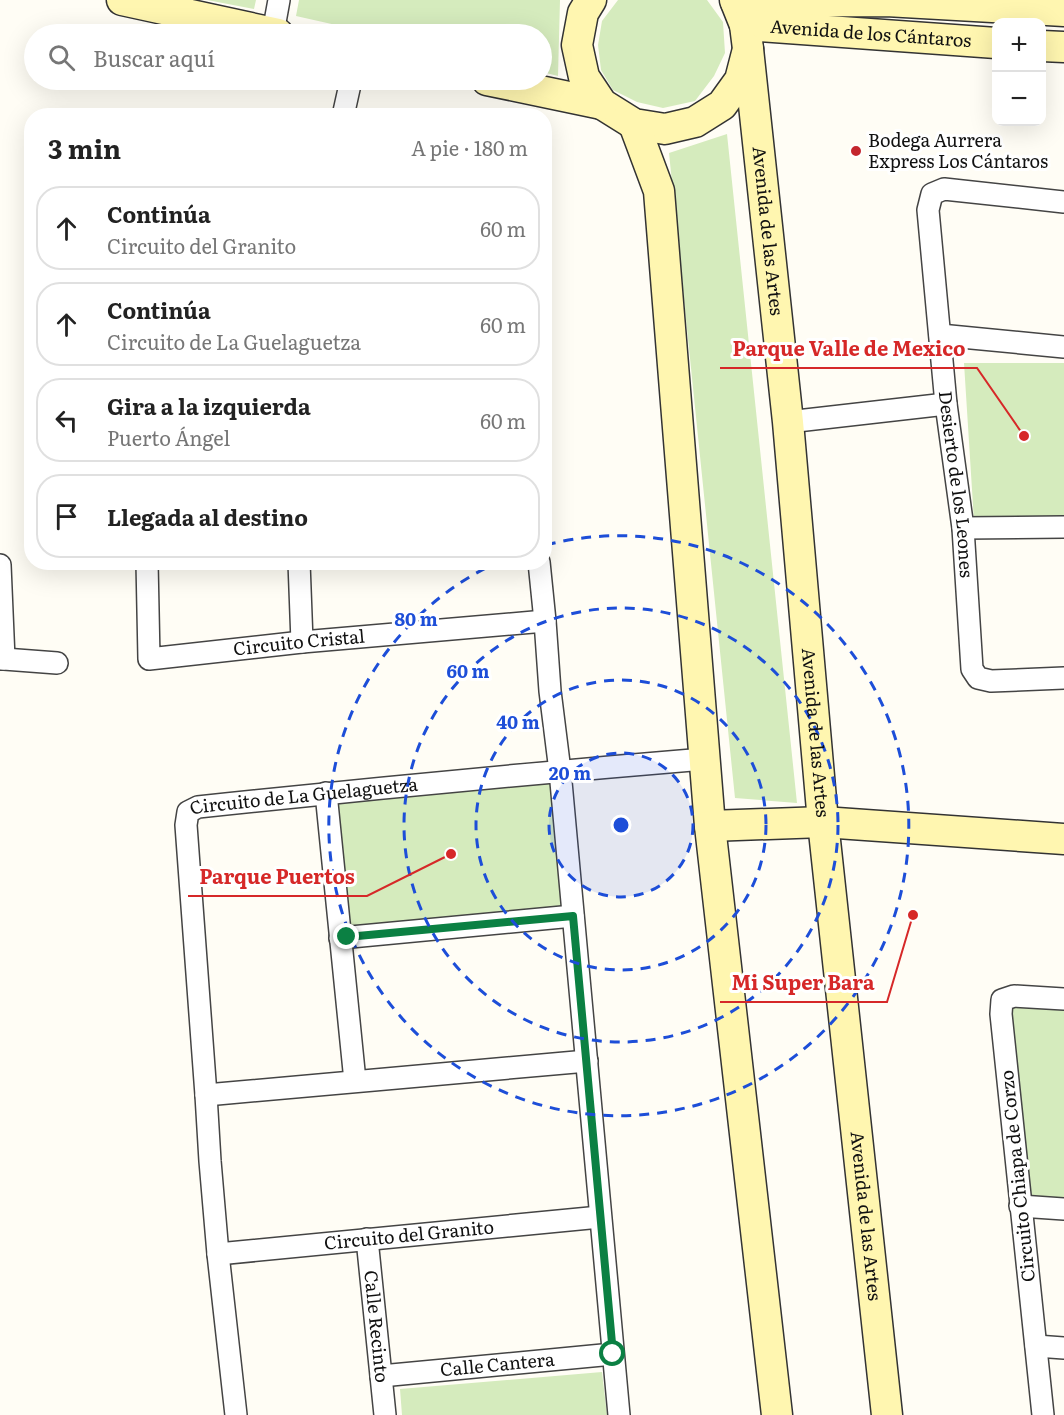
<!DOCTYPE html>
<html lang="es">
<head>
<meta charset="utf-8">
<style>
  body { margin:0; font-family:Literata,serif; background:#f2f2f2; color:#222 }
  .controls { position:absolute; right:18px; top:18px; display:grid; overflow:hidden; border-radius:12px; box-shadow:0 6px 24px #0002 }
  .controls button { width:54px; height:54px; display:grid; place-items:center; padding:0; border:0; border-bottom:2px solid #e0e0e0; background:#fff; color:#222; font:30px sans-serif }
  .stop { position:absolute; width:18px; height:18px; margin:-14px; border:4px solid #0b8043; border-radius:50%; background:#fff }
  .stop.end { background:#0b8043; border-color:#fff; box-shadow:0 2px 6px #0008 }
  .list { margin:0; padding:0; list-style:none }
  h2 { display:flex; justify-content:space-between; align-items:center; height:78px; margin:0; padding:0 24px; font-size:26px }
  h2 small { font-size:20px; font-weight:400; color:#767676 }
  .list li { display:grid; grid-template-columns:39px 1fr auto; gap:18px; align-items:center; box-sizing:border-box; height:84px; margin:0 12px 12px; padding:0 12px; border:2px solid #e0e0e0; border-radius:24px }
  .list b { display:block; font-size:22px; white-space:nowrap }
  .list p { margin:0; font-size:20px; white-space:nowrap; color:#767676 }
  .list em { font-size:20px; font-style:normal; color:#767676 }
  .icon { flex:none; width:33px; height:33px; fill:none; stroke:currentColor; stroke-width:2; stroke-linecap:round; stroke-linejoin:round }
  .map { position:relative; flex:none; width:1064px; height:1415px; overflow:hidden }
  .search { position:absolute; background:#fff; box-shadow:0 6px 24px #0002; left:24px; top:24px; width:528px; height:66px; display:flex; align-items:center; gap:15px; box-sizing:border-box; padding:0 21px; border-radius:33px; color:#767676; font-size:22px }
  .panel { position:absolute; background:#fff; box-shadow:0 6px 24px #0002; left:24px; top:108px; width:528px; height:462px; border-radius:24px }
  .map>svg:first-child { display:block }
  .green { fill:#d5ebbd }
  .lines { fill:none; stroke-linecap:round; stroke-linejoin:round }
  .street-casing { stroke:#444; stroke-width:24 }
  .secondary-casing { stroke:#333; stroke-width:33 }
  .street { stroke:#fff; stroke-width:21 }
  .secondary { stroke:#fff6b0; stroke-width:30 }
  .route { stroke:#0b8043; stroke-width:8 }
  .ring { fill:none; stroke:#1d4ed8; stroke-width:3; stroke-dasharray:10 8 }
  .poi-dot { fill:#c4262e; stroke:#fff; stroke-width:2 }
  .labels { text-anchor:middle; stroke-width:6; stroke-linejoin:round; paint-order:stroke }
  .street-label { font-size:18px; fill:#111; stroke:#fff }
  .poi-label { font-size:18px; fill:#111; stroke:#fff; text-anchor:start }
  .centre { fill:#1d4ed8; stroke:#fff; stroke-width:3 }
  .ring-label { font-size:18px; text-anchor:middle; font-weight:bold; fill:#1d4ed8; stroke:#fff; stroke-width:6; stroke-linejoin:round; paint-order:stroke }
  .leader { fill:none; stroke:#d62828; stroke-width:2 }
  .callout-dot { fill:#d62828; stroke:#fff; stroke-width:2 }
  .callout-label { font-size:20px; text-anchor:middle; font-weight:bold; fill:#d62828; stroke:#fff; stroke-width:6; stroke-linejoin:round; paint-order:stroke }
</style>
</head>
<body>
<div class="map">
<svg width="1064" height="1415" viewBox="0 0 1064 1415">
  <rect width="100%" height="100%" fill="#fffdf5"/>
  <!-- green -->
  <path class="green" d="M207,0H256L254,9Z
    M299,0H560L558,76L542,72V34H376L296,16Z
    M618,0H707L723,22L725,53L714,76L695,101L663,108L637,102L613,90L601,70L598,45L602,21Z
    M727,134L797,803L735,798L669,153Z
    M964,363H1064V520L974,521Z
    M557,775L570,914L347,934L332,799Z
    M1009,1006L1064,1008V1205L1024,1204Z
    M602,1372L607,1415H402L400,1389Z"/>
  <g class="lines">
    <!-- street casing -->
    <g class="street-casing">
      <g id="street">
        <path d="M273,33L279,0"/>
        <path d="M343,116L351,80"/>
        <path id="s1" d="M1064,202L944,189L932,194L928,210L946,404L963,528L972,669L978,678L991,681L1064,678"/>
        <path d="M940,335L1064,347"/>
        <path d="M788,422L946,404"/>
        <path d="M963,528L1064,527"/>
        <path id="s2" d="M147,562L149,659L302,642L545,621"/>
        <path d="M299,562L302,642"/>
        <path d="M539,562L545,621L550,691L560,771L619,1415"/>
        <path d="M0,565L4,659H0"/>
        <path d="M4,659L57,663"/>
        <path d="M326,793L355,1081"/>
        <path d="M340,938L573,916"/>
        <path d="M206,1095L587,1061"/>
        <path d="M1020,1206L1064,1209"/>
        <path id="s3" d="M367,1239L385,1415"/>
        <path id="s4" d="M218,1254L600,1217"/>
        <path d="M1036,1346L1064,1348"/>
        <path id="s5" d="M381,1376L613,1354"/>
        <path id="s6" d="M236,1415L218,1254L210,1161L206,1095L186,825L188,812L198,807C367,789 535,773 704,759"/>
        <path d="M1043,1415L1001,1014L1002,1000L1014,996L1064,999"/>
      </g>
    </g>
    <!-- secondary casing -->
    <g class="secondary-casing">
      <g id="secondary">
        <path d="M122,0L278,34"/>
        <path d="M591,0L583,13L577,45L584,77L602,104L634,124L665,129L695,122L722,105L740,80L748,49L745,25L735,0"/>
        <path d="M736,2L886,1L1064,11"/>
        <path id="s7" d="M745,25L996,43"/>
        <path d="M1042,46L1064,47"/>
        <path id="s8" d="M748,49L788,422L823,822L887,1415"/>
        <path d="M487,80L602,104"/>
        <path d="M634,124L659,191L710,826L777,1415"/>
        <path d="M710,826L823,822L1064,839"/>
      </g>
    </g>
    <!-- street -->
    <use href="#street" class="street"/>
    <!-- secondary -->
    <use href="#secondary" class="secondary"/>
  </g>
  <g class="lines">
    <!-- route -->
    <path class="route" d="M347,937L573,916L613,1354"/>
  </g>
  <!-- distance rings -->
  <circle cx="621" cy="825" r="72" fill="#1d4ed8" fill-opacity=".12"/>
  <g class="ring">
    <circle cx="621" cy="825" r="72"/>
    <circle cx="621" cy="825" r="145"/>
    <circle cx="621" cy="825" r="217"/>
    <path d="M546 545A290 290 0 1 1 496 563"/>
  </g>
  <!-- markers -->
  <circle class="poi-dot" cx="856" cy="151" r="6"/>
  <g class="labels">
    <!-- street labels -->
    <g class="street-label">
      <text dy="6" stroke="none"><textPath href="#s7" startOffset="126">Avenida de los Cántaros</textPath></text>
      <text dy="6" stroke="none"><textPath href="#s8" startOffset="183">Avenida de las Artes</textPath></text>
      <text dy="6" stroke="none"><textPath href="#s1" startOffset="426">Desierto de los Leones</textPath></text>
      <text dy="6" stroke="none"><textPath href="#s2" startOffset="248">Circuito Cristal</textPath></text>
      <text dy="6" stroke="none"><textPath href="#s8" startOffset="687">Avenida de las Artes</textPath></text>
      <text dy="6" stroke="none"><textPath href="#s6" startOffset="723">Circuito de La Guelaguetza</textPath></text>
      <text transform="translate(1018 1176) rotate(-96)" y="6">Circuito Chiapa de Corzo</text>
      <text dy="6" stroke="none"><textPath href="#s8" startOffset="1173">Avenida de las Artes</textPath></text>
      <text dy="6" stroke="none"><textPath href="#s4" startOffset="192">Circuito del Granito</textPath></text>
      <text dy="6" stroke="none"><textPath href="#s3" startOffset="88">Calle Recinto</textPath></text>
      <text dy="6" stroke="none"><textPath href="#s5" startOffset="117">Calle Cantera</textPath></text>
    </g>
    <!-- poi labels -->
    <g class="poi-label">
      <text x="868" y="147">Bodega Aurrera<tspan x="868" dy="21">Express Los Cántaros</tspan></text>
    </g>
  </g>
  <circle cx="621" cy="825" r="9" class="centre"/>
  <g class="ring-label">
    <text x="416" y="626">80 m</text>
    <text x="468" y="678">60 m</text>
    <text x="518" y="729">40 m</text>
    <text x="570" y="780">20 m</text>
  </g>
  <!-- callouts -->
  <path class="leader" d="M1024 436L977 368H720M451 854L367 896H188M913 915L887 1002H720"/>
  <g class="callout-dot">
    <circle cx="1024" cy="436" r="6"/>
    <circle cx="451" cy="854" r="6"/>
    <circle cx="913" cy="915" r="6"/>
  </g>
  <g class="callout-label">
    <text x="849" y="356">Parque Valle de Mexico</text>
    <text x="277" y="884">Parque Puertos</text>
    <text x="803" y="990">Mi Super Bara</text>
  </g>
</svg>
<div class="controls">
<button>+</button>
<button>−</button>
</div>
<div class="stop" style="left:613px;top:1354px"></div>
<div class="stop end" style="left:347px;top:937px"></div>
<div class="search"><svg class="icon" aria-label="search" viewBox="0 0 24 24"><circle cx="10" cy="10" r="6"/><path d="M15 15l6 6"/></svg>Buscar aquí</div>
<section class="panel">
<h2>3 min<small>A pie · 180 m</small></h2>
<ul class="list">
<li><svg class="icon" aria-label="ahead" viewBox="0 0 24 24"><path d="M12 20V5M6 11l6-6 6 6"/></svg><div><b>Continúa</b><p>Circuito del Granito</p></div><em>60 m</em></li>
<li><svg class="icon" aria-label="ahead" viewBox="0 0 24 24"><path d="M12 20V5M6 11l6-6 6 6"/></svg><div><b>Continúa</b><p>Circuito de La Guelaguetza</p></div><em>60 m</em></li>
<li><svg class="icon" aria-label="left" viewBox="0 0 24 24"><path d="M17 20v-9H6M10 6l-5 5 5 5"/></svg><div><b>Gira a la izquierda</b><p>Puerto Ángel</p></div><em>60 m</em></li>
<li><svg class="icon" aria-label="arrive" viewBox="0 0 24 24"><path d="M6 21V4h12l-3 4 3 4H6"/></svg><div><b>Llegada al destino</b></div></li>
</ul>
</section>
</div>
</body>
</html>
